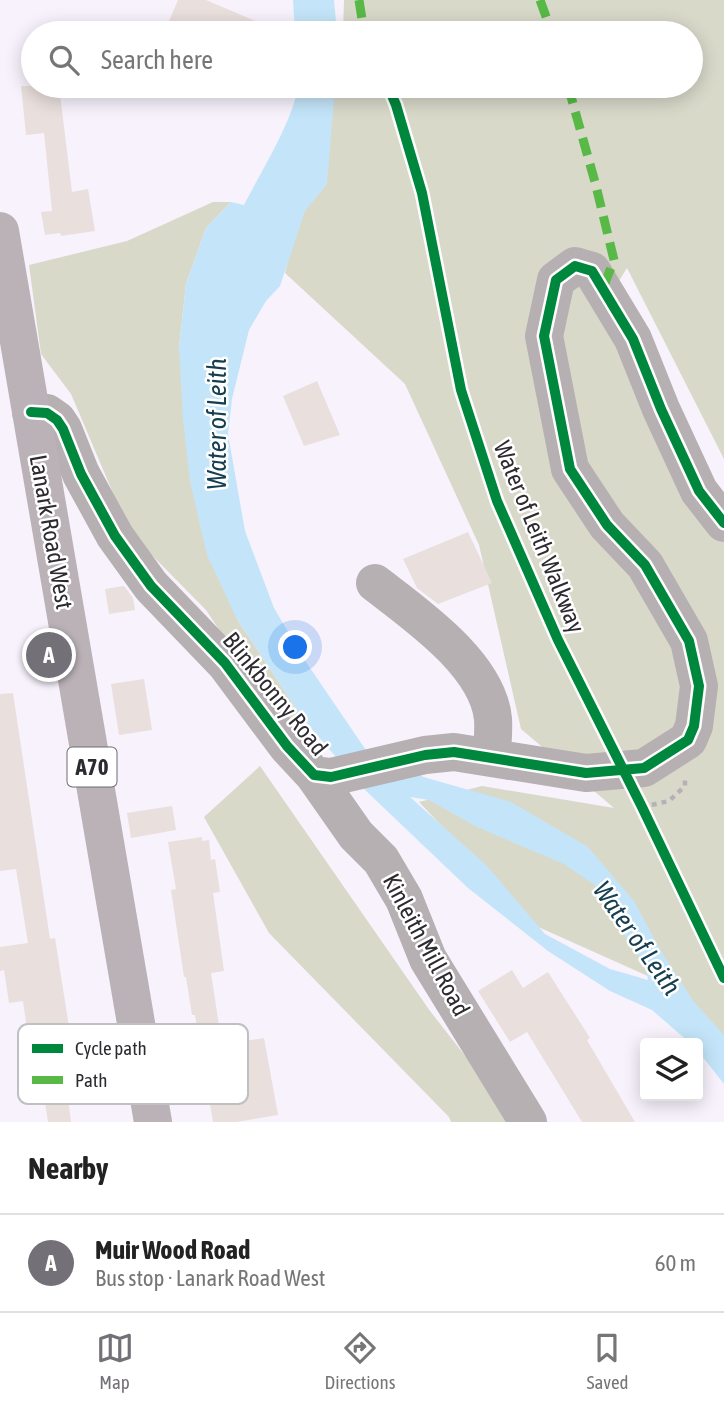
<!DOCTYPE html>
<html lang="en">
<head>
<meta charset="utf-8">
<style>
  body { margin:0; font-family:"Asap Condensed",sans-serif; background:#f2f2f2; color:#222 }
  .controls { position:absolute; right:21px; bottom:21px; display:grid; overflow:hidden; border-radius:7px; box-shadow:0 4px 18px #0003 }
  .controls button { width:63px; height:63px; display:grid; place-items:center; padding:0; border:0; border-bottom:2px solid #e0e0e0; background:#fff; color:#222; font:35px sans-serif }
  .you { position:absolute; left:296px; top:648px; width:24px; height:24px; margin:-18px; border:5px solid #fff; border-radius:50%; background:#1a73e8; box-shadow:0 0 0 10px #1a73e833 }
  .badge { display:grid; place-items:center; width:46px; height:46px; border-radius:50%; background:#747077; color:#fff; font-size:23px; font-weight:700 }
  .pin { position:absolute; translate:-50% -50%; border:4px solid #fff; box-shadow:0 2px 7px #0006 }
  .list { margin:0; padding:0; list-style:none }
  h2 { display:flex; justify-content:space-between; align-items:center; height:91px; margin:0; padding:0 28px; font-size:30px }
  h2 small { font-size:23px; font-weight:400; color:#767676 }
  .list li { display:grid; grid-template-columns:46px 1fr auto; gap:21px; align-items:center; box-sizing:border-box; height:98px; padding:0 28px; border-top:2px solid #e0e0e0 }
  .list b { display:block; font-size:26px; white-space:nowrap }
  .list p { margin:0; font-size:23px; white-space:nowrap; color:#767676 }
  .list em { font-size:23px; font-style:normal; color:#767676 }
  .icon { flex:none; width:38px; height:38px; fill:none; stroke:currentColor; stroke-width:2; stroke-linecap:round; stroke-linejoin:round }
  .map { position:relative; flex:none; width:724px; height:1122px; overflow:hidden }
  .search { position:absolute; background:#fff; box-shadow:0 4px 18px #0003; left:21px; right:21px; top:21px; height:77px; display:flex; align-items:center; gap:18px; box-sizing:border-box; padding:0 24px; border-radius:38px; color:#767676; font-size:26px }
  .sheet { height:189px; background:#fff }
  nav { display:flex; justify-content:space-around; align-items:center; box-sizing:border-box; height:98px; border-top:2px solid #e0e0e0; background:#fff; font-size:19px; color:#767676 }
  nav a { display:grid; justify-items:center; gap:4px }
  nav .on { color:#747077 }
  .map>svg:first-child { display:block }
  .green { fill:#d9d9ca }
  .water { fill:#c4e5f9; fill-rule:evenodd }
  .building { fill:#e9dfdd }
  .lines { fill:none; stroke-linecap:round; stroke-linejoin:round }
  .path { stroke:#b6b1b6; stroke-width:4.5; stroke-dasharray:5 5; stroke-linecap:butt }
  .minor { stroke:#b7b0b3; stroke-width:38 }
  .major { stroke:#bbb2b7; stroke-width:38 }
  .quiet { stroke:#58b947; stroke-width:9; stroke-dasharray:18 9; stroke-linecap:butt }
  .cycleway-casing { stroke:#fff; stroke-width:15 }
  .cycleway { stroke:#00873e; stroke-width:10 }
  .labels { text-anchor:middle; stroke-width:5; stroke-linejoin:round; paint-order:stroke }
  .shield { fill:#fff; stroke:#6c6a6e; stroke-width:2 }
  .shield-label { font-size:23px; font-weight:bold; fill:#2d2a30 }
  .street-label { font-size:24px; fill:#2d2a30; stroke:#fff }
  .water-label { font-size:26px; font-style:italic; fill:#164052; stroke:#fff }
  .key { fill:#fff; stroke:#c0bfc1; stroke-width:2 }
  .key-label { font-size:19px; fill:#2d2a30 }
</style>
</head>
<body>
<div class="map">
<svg width="724" height="1122" viewBox="0 0 724 1122">
  <rect width="100%" height="100%" fill="#f7f2fc"/>
  <!-- green -->
  <path class="green" d="M344,0H724V459L627,268L606,302L724,536V1038L679,990L536,926L419,802L482,786L614,808L521,729L479,545L405,384L285,273L333,86H691V33H343Z
    M213,202H231L206,228L186,284L179,347L237,619L303,719L279,720L206,610L130,533L71,394L41,354L29,265L127,241Z
    M260,766L430,1011L484,1080L506,1122H451L449,1117L269,933L204,817Z"/>
  <!-- water -->
  <path class="water" d="M293,0H334L337,33H295Z
    M297,86H335L327,184L305,211L280,286L266,301L249,330L232,399L228,434L245,531L274,608L306,662L372,759L427,778L511,802L588,847L634,901L661,951L694,1002L724,1035V1084L698,1051V1043H690L652,1010L610,991L548,951L468,888L363,788L303,719L237,619L207,555L190,481L183,420L179,347L186,284L206,228L231,202L244,205C257,179 298,112 297,86ZM410,797L429,800L477,827L564,864L596,886L620,928L646,967L648,980L610,969L545,934L486,865Z"/>
  <!-- building -->
  <path class="building" d="M178,0H206L284,33H164Z
    M21,86H59L72,192L88,189L95,231L61,236L60,233L45,235L41,212L52,211L44,133L26,135Z
    M317,381L340,435L304,446L283,396Z
    M468,532L492,583L438,604L417,588L403,559Z
    M124,586L133,598L135,610L109,614L105,589Z
    M144,679L152,730L119,735L111,684Z
    M13,693L50,939L55,938L75,1065L64,1067L71,1122H48L40,1071L33,1072L23,1001L9,1003L4,970L0,971V947L28,943L16,869L0,871V694Z
    M172,806L176,830L131,838L127,813Z
    M202,837V841L209,840L211,860L215,859L220,892L213,893L224,971L211,973L222,1045L264,1038L278,1115L236,1122H213L195,1015H192L186,977H184L171,890L176,889L168,842Z
    M512,970L523,988L548,972L590,1038L587,1040L635,1122H582L527,1032L510,1042L478,991Z"/>
  <g class="lines">
    <!-- path -->
    <path class="path" d="M642,807L669,801L685,786V780"/>
    <!-- minor -->
    <path class="minor" d="M31,412L47,413L57,420L63,429L81,474L115,536L151,586L225,663L287,746L314,775L331,777L425,755L454,752L586,773L644,768L688,740L694,726L699,686L689,641L645,565L607,525L570,469L544,336L556,280L575,266L592,271L633,339L661,409L699,491L724,523
      M375,583C415,614 488,664 493,719C494,732 492,745 492,758
      M314,775L356,835L381,860L404,899L428,959L528,1122"/>
    <!-- major -->
    <path class="major" d="M0,231L153,1122"/>
    <!-- quiet -->
    <path class="quiet" d="M359,0L364,32
      M540,0L552,33
      M568,86L595,182L614,260L603,288"/>
    <!-- cycleway casing -->
    <g class="cycleway-casing">
      <path id="cycleway" d="M388,86L396,105L422,193L461,390L497,501L558,640L642,807L724,978
        M31,412L47,413L57,420L63,429L81,474L115,536L151,586L225,663L287,746L314,775L331,777L425,755L454,752L586,773L644,768L688,740L694,726L699,686L689,641L645,565L607,525L570,469L544,336L556,280L575,266L592,271L633,339L661,409L699,491L724,523"/>
    </g>
    <!-- cycleway -->
    <use href="#cycleway" class="cycleway"/>
  </g>
  <g class="labels">
    <!-- shield labels -->
    <rect class="shield" x="67.5" y="747.5" width="49" height="39" rx="5"/>
    <g class="shield-label">
      <text x="92" y="775">A70</text>
    </g>
    <!-- street labels -->
    <g class="street-label">
      <text transform="translate(51 532) rotate(80)" y="8">Lanark Road West</text>
      <text transform="translate(539 537) rotate(68)" y="8">Water of Leith Walkway</text>
      <text transform="translate(275 694) rotate(51)" y="8">Blinkbonny Road</text>
      <text transform="translate(426 945) rotate(62)" y="8">Kinleith Mill Road</text>
    </g>
    <!-- water labels -->
    <g class="water-label">
      <text transform="translate(217 424) rotate(-90)" y="9">Water of Leith</text>
      <text transform="translate(637 938) rotate(55)" y="9">Water of Leith</text>
    </g>
  </g>
  <!-- legend -->
  <rect x="18" y="1024" width="230" height="80" rx="10" class="key"/>
  <rect x="32" y="1044" width="31" height="9" fill="#00873e"/>
  <rect x="32" y="1076" width="31" height="8" fill="#58b947"/>
  <g class="key-label">
    <text x="75" y="1055">Cycle path</text>
    <text x="75" y="1087">Path</text>
  </g>
</svg>
<div class="controls">
<button><svg class="icon" aria-label="layers" viewBox="0 0 24 24"><path d="M12 4l9 5-9 5-9-5zM3 14l9 5 9-5"/></svg></button>
</div>
<div class="you"></div>
<div class="pin badge" style="left:49px;top:655px">A</div>
<div class="search"><svg class="icon" aria-label="search" viewBox="0 0 24 24"><circle cx="10" cy="10" r="6"/><path d="M15 15l6 6"/></svg>Search here</div>
</div>
<section class="sheet">
<h2>Nearby<small></small></h2>
<ul class="list">
<li><span class="badge">A</span><div><b>Muir Wood Road</b><p>Bus stop · Lanark Road West</p></div><em>60 m</em></li>
</ul>
</section>
<nav>
<a class="on"><svg class="icon" aria-label="map" viewBox="0 0 24 24"><path d="M3 6l6-2 6 2 6-2v14l-6 2-6-2-6 2zM9 4v14M15 6v14"/></svg>Map</a>
<a><svg class="icon" aria-label="directions" viewBox="0 0 24 24"><path d="M12 3l9 9-9 9-9-9zM9 14v-3h6M13 9l2 2-2 2"/></svg>Directions</a>
<a><svg class="icon" aria-label="saved" viewBox="0 0 24 24"><path d="M7 4h10v16l-5-4-5 4z"/></svg>Saved</a>
</nav>
</body>
</html>
